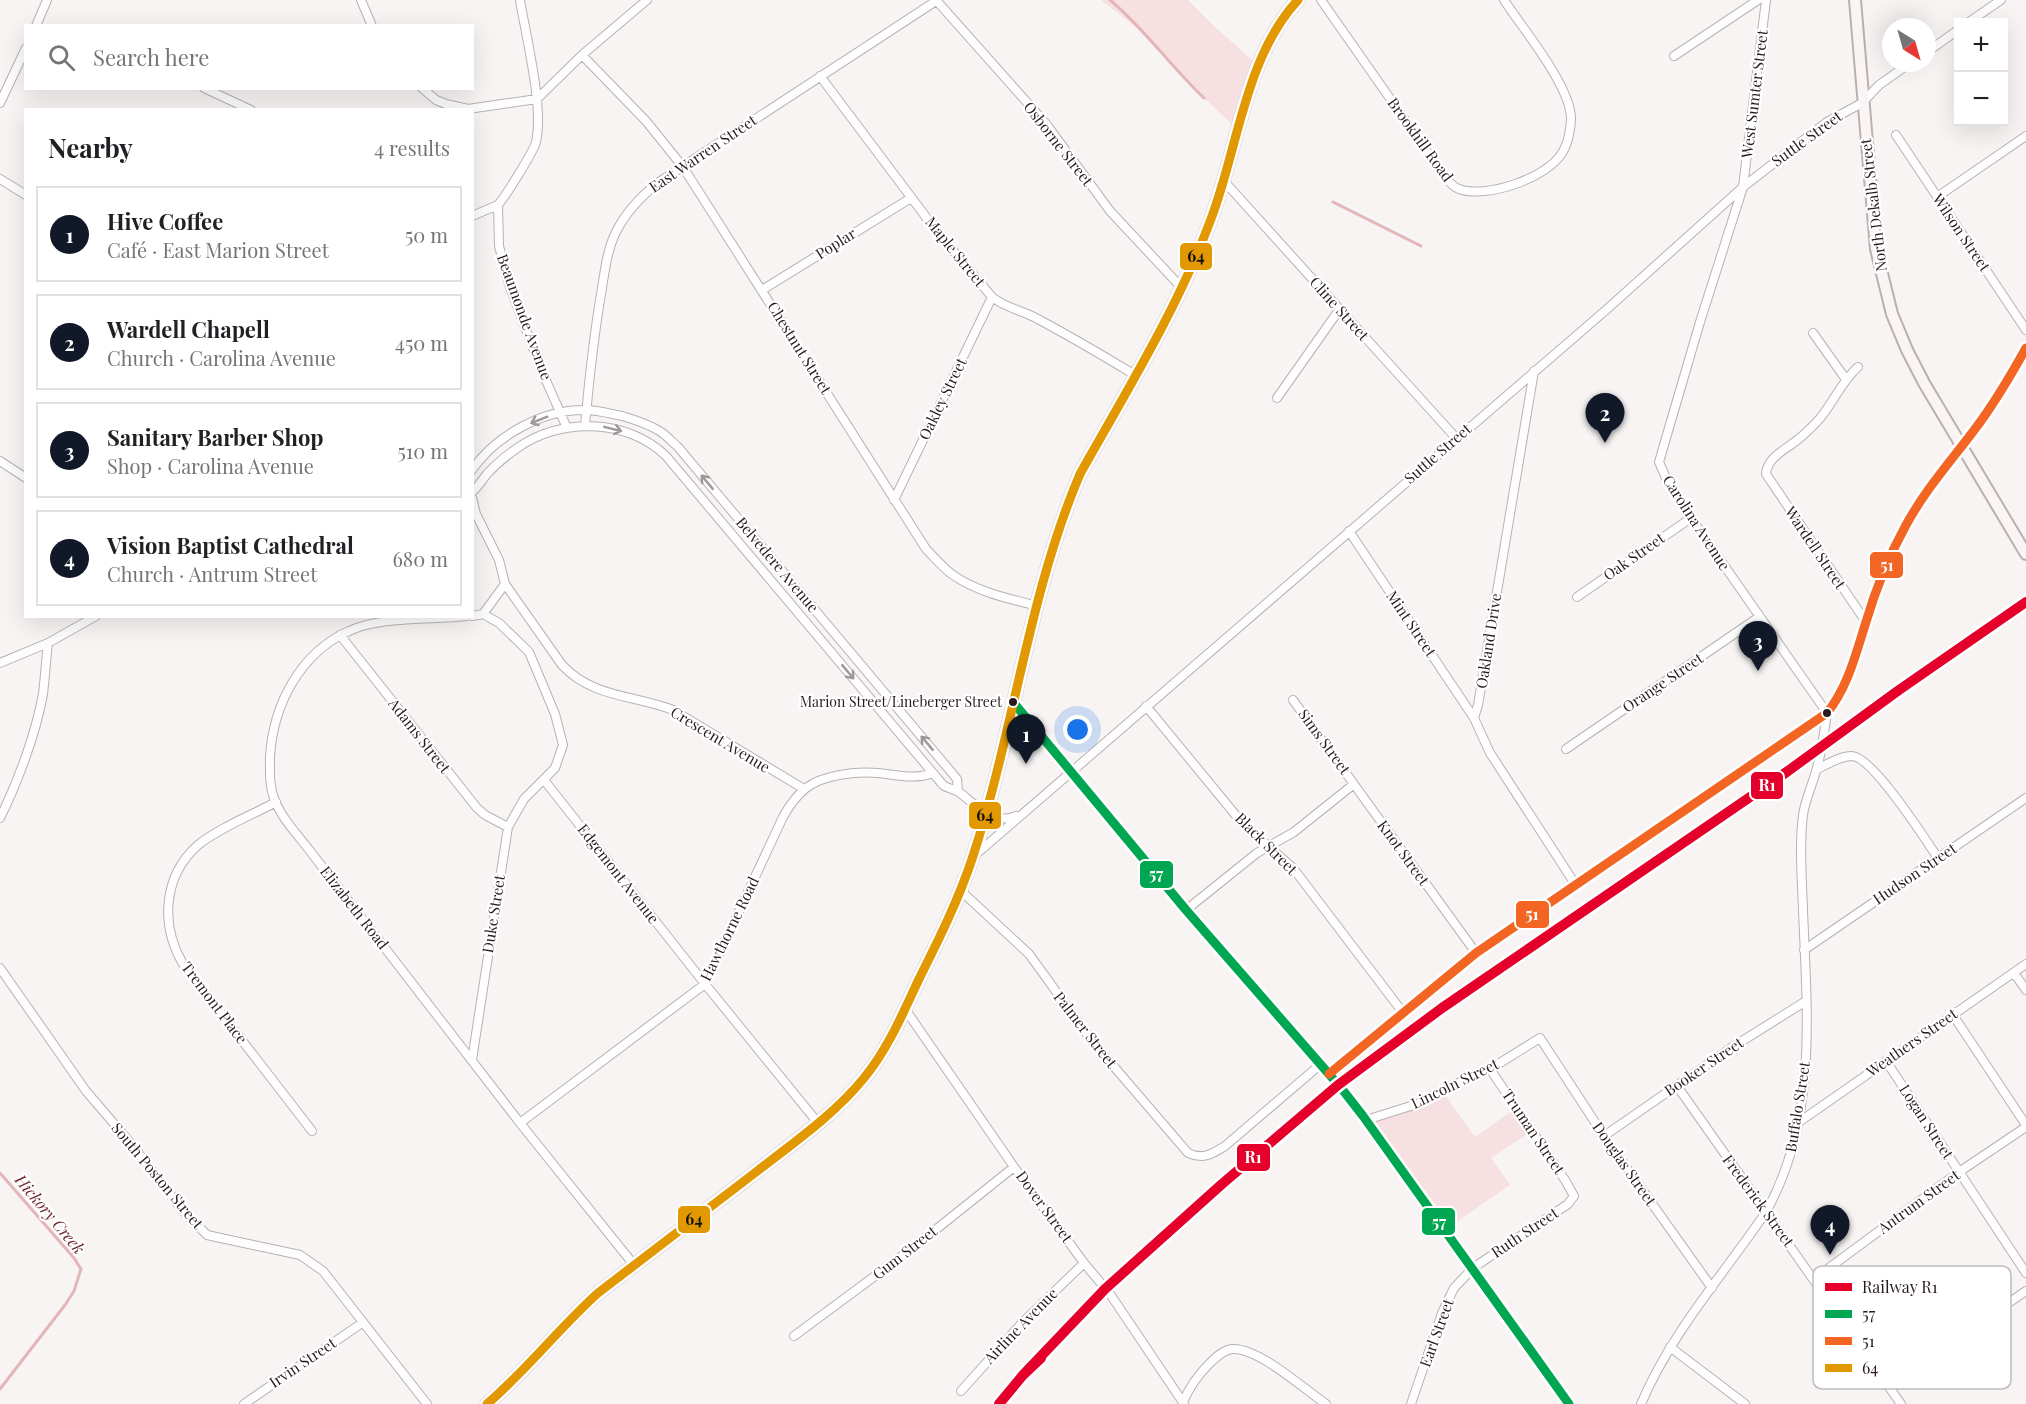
<!DOCTYPE html>
<html lang="en">
<head>
<meta charset="utf-8">
<style>
  body { margin:0; font-family:"Playfair Display",serif; background:#f2f2f2; color:#202124 }
  .controls { position:absolute; right:18px; top:18px; display:grid; overflow:hidden; border-radius:0px; box-shadow:0 6px 24px #0002 }
  .controls button { width:54px; height:54px; display:grid; place-items:center; padding:0; border:0; border-bottom:2px solid #e0e0e0; background:#fff; color:#202124; font:30px sans-serif }
  .compass { position:absolute; left:1882px; top:18px; width:54px; height:54px; border-radius:50%; background:#fff; box-shadow:0 6px 24px #0002; rotate:143deg }
  .you { position:absolute; left:1078px; top:730px; width:21px; height:21px; margin:-15px; border:4px solid #fff; border-radius:50%; background:#1a73e8; box-shadow:0 0 0 9px #1a73e833 }
  .badge { display:grid; place-items:center; width:39px; height:39px; border-radius:50%; background:#111827; color:#fff; font-size:20px; font-weight:700 }
  .pin { position:absolute; translate:-50% -50px; filter:drop-shadow(0 2px 3px #0008) }
  .pin::after { content:''; position:absolute; top:32px; width:21px; height:18px; background:inherit; clip-path:polygon(0 0,100% 0,50% 100%) }
  .list { margin:0; padding:0; list-style:none }
  h2 { display:flex; justify-content:space-between; align-items:center; height:78px; margin:0; padding:0 24px; font-size:26px }
  h2 small { font-size:20px; font-weight:400; color:#757577 }
  .list li { display:grid; grid-template-columns:39px 1fr auto; gap:18px; align-items:center; box-sizing:border-box; height:96px; margin:0 12px 12px; padding:0 12px; border:2px solid #e0e0e0; border-radius:0px }
  .list b { display:block; font-size:22px; white-space:nowrap }
  .list p { margin:0; font-size:20px; white-space:nowrap; color:#757577 }
  .list em { font-size:20px; font-style:normal; color:#757577 }
  .icon { flex:none; width:33px; height:33px; fill:none; stroke:currentColor; stroke-width:2; stroke-linecap:round; stroke-linejoin:round }
  .map { position:relative; flex:none; width:2026px; height:1404px; overflow:hidden }
  .search { position:absolute; background:#fff; box-shadow:0 6px 24px #0002; left:24px; top:24px; width:450px; height:66px; display:flex; align-items:center; gap:15px; box-sizing:border-box; padding:0 21px; border-radius:0px; color:#757577; font-size:22px }
  .panel { position:absolute; background:#fff; box-shadow:0 6px 24px #0002; left:24px; top:108px; width:450px; height:510px; border-radius:0px }
  .map>svg:first-child { display:block }
  .green { fill:#f7e0e1 }
  .lines { fill:none; stroke-linecap:round; stroke-linejoin:round }
  .stream { stroke:#e3b5b8; stroke-width:3 }
  .minor-casing { stroke:#b9b1b1; stroke-width:10 }
  .secondary-casing { stroke:#b9b1b1; stroke-width:14 }
  .primary-casing { stroke:#d2cdcd; stroke-width:15 }
  .minor { stroke:#fefdfd; stroke-width:8 }
  .secondary { stroke:#faf4f5; stroke-width:10 }
  .primary { stroke:#f5ecec; stroke-width:12 }
  .bus-1-casing { stroke:#fff; stroke-width:14 }
  .bus-2-casing { stroke:#fff; stroke-width:14 }
  .bus-3-casing { stroke:#fff; stroke-width:14 }
  .bus-1 { stroke:#00a651; stroke-width:9 }
  .bus-2 { stroke:#f26522; stroke-width:9 }
  .bus-3 { stroke:#e29803; stroke-width:9 }
  .rail-1-casing { stroke:#fff; stroke-width:15 }
  .rail-1 { stroke:#e4002b; stroke-width:10 }
  .oneway { stroke:#9e9797 }
  .bus-dot { fill:#281a1b; stroke:#fff; stroke-width:2 }
  .labels { text-anchor:middle; stroke-width:4.5; stroke-linejoin:round; paint-order:stroke }
  .bus-label { font-size:14px; fill:#281a1b; stroke:#fff; text-anchor:end }
  .street-label { font-size:15px; fill:#281a1b; stroke:#fff }
  .water-label { font-size:16px; font-style:italic; fill:#6b1f2c; stroke:#fff }
  .key { fill:#fff; stroke:#bebabb; stroke-width:1.5 }
  .key-label { font-size:16px; fill:#281a1b }
  .line-badge { stroke:#fff; stroke-width:2 }
  .badge-label { font-size:16px; text-anchor:middle; font-weight:bold; fill:#fff }
  .pale-badge-label { font-size:16px; text-anchor:middle; font-weight:bold; fill:#111 }
</style>
</head>
<body>
<div class="map">
<svg width="2026" height="1404" viewBox="0 0 2026 1404">
  <rect width="100%" height="100%" fill="#f8f4f4"/>
  <!-- green -->
  <path class="green" d="M1101,0H1188L1215,27L1259,66L1238,130L1185,80L1137,28Z
    M1443,1092L1475,1137L1516,1108L1532,1131L1491,1158L1510,1185L1445,1230L1366,1120Z"/>
  <g class="lines">
    <!-- stream -->
    <path class="stream" d="M1110,0C1145,29 1171,67 1204,98
      M1333,202L1421,246
      M0,1173L74,1258L81,1269L74,1291L65,1305L0,1389"/>
    <!-- minor casing -->
    <g class="minor-casing">
      <path id="minor" d="M361,0L372,26
        M520,0C526,37 544,107 536,142C534,151 505,197 498,205L499,246L509,284L540,367L567,428
        M936,0L1047,125L1110,211L1181,287
        M1321,0L1445,177C1449,182 1453,187 1459,189C1486,199 1547,178 1562,153C1568,144 1571,128 1571,118C1570,85 1523,29 1504,0
        M1969,22L2001,0
        M36,26L47,0
        M1927,52L1958,30
        M582,55L646,121L683,167L926,549C935,558 943,568 953,575C977,592 1010,599 1038,606
        M1674,56L1758,0
        M820,76L935,229L992,297C1004,307 1020,310 1034,317C1068,335 1102,355 1135,375
        M204,88L251,110
        M422,88L436,100L446,104L468,109L537,99L582,55L647,0
        M0,103L26,48
        M1896,135L2026,330
        M0,179L26,195
        M1223,180L1456,438
        M1937,197L2026,136
        M472,216L498,205
        M762,290L911,198
        M1813,333L1845,378
        M1858,367C1843,380 1836,397 1824,413C1818,422 1809,430 1801,437C1789,448 1767,456 1766,474L1866,622
        M1534,371L1478,705L1474,718L1490,753L1575,884
        M1277,398L1339,310
        M585,426C589,380 594,334 602,288C605,270 607,251 615,234C625,213 641,196 659,182L936,1
        M0,461L26,478
        M472,470C496,435 544,409 586,410C598,410 611,414 622,416C636,420 649,424 661,432C667,436 672,442 678,447L957,779L958,791
        M472,492C479,486 482,480 487,474C495,465 506,456 516,449C559,417 627,418 666,456L943,785C948,789 956,789 960,793C976,805 994,826 1016,816
        M472,498L476,514L499,560L505,584L562,665C593,698 634,695 673,710L804,789
        M894,500L992,297
        M1349,531L1474,718
        M1577,597L1691,518
        M467,616C432,620 380,616 349,631C300,653 273,705 270,757C270,771 269,785 274,798C281,818 298,835 310,851L520,1123L634,1265
        M472,616L483,614L505,584
        M340,635L477,808L485,815L508,827
        M0,663L48,643L96,616
        M1293,700L1476,953
        M1013,702L1186,910L1342,1089L1363,1116L1569,1404
        M1146,706L1243,824L1293,868L1404,1014
        M1566,749L1759,617
        M1817,769C1828,764 1840,756 1852,756C1873,757 1925,839 1938,858
        M544,780L705,984L818,1123
        M276,802C252,815 219,828 198,845C163,876 160,925 183,964L312,1131
        M0,818C18,782 36,733 43,694C45,677 46,660 48,643
        M974,856L1606,310L1743,187L1827,122L1862,103L1879,85L1910,63
        M960,890L1029,954L1092,1041L1188,1153C1203,1160 1212,1154 1225,1146L1321,1064
        M1186,910L1257,853L1294,832L1354,784
        M1804,950L2026,798
        M0,968L86,1091L133,1146L183,1211L207,1235L300,1255L323,1271L427,1404
        M2014,973L2026,990
        M905,1009L1014,1167L1084,1263L1110,1294L1184,1404
        M1953,1015L2026,1125
        M472,1060L508,827L524,799L555,768L563,745L555,714L529,652L499,623L483,614
        M1886,1061L2026,1273
        M1329,1074L1476,953L1827,713C1848,687 1856,653 1866,622C1876,588 1889,556 1906,525C1925,490 1951,461 1975,429C1994,404 2011,375 2026,348
        M1677,1086L1901,1404
        M1366,1120L1417,1104L1476,1074L1490,1069L1540,1038L1604,1136L1712,1288
        M1799,1122L2026,964
        M520,1123L705,984L783,817C789,806 796,796 806,788C823,775 856,771 878,773C897,775 914,780 933,773
        M1604,1136L1731,1048L1806,1001
        M1814,1279L1959,1172L2026,1127
        M794,1336L914,1247L1014,1167
        M1670,1347L1745,1404
        M1941,1351L1960,1336L2026,1291
        M961,1391L1022,1323L1084,1263
        M1183,1402C1190,1386 1197,1376 1209,1364C1215,1358 1223,1350 1232,1349C1258,1347 1304,1389 1326,1404
        M244,1404L362,1323
        M1411,1404L1442,1313L1454,1288L1473,1268L1568,1204L1574,1196L1565,1180L1490,1069
        M1641,1404C1671,1333 1723,1275 1766,1212C1818,1119 1807,1013 1803,910C1802,879 1799,846 1803,815C1805,800 1812,786 1816,771C1822,752 1824,733 1827,713L1691,518L1667,480L1659,462L1700,322L1743,187L1766,0"/>
    </g>
    <!-- secondary casing -->
    <g class="secondary-casing">
      <path id="secondary" d="M1855,0L1876,249L1892,314L1907,350L1924,383L2026,554"/>
    </g>
    <!-- primary casing -->
    <g class="primary-casing">
      <path id="primary" d="M487,1404C527,1370 559,1328 598,1293C651,1253 703,1212 756,1172C793,1143 834,1115 864,1078C888,1049 903,1013 919,979C939,939 959,899 973,856C1014,731 1028,596 1080,474C1126,392 1178,308 1211,219C1238,148 1245,57 1298,0"/>
    </g>
    <!-- minor -->
    <use href="#minor" class="minor"/>
    <!-- secondary -->
    <use href="#secondary" class="secondary"/>
    <!-- primary -->
    <use href="#primary" class="primary"/>
    <!-- bus-1 casing -->
    <g class="bus-1-casing">
      <path id="bus-1" d="M1013,702L1186,910L1342,1089L1363,1116L1569,1404"/>
    </g>
    <!-- bus-2 casing -->
    <g class="bus-2-casing">
      <path id="bus-2" d="M1329,1074L1476,953L1827,713C1848,687 1856,653 1866,622C1876,588 1889,556 1906,525C1925,490 1951,461 1975,429C1994,404 2011,375 2026,348"/>
    </g>
    <!-- bus-3 casing -->
    <g class="bus-3-casing">
      <path id="bus-3" d="M487,1404C527,1370 559,1328 598,1293C651,1253 703,1212 756,1172C793,1143 834,1115 864,1078C888,1049 903,1013 919,979C939,939 959,899 973,856C1014,731 1028,596 1080,474C1126,392 1178,308 1211,219C1238,148 1245,57 1298,0"/>
    </g>
    <!-- bus-1 -->
    <use href="#bus-1" class="bus-1"/>
    <!-- bus-2 -->
    <use href="#bus-2" class="bus-2"/>
    <!-- bus-3 -->
    <use href="#bus-3" class="bus-3"/>
    <!-- rail-1 casing -->
    <g class="rail-1-casing">
      <path id="rail-1" d="M1023,1375L1105,1289L1222,1184L1338,1085L1442,1008L1788,771L1899,690L2026,602
        M999,1404L1023,1375L1041,1358"/>
    </g>
    <!-- rail-1 -->
    <use href="#rail-1" class="rail-1"/>
  </g>
  <!-- one-way arrows -->
  <defs><path id="oneway-shaft" d="M-6 0H5M1.5-3L5.5 0L1.5 3" fill="none" stroke-width="1.6" stroke-linecap="round" stroke-linejoin="round" transform="scale(1.5)"/></defs>
  <g class="oneway">
    <use href="#oneway-shaft" transform="translate(539 420) rotate(158)"/>
    <use href="#oneway-shaft" transform="translate(613 429) rotate(14)"/>
    <use href="#oneway-shaft" transform="translate(707 482) rotate(-130)"/>
    <use href="#oneway-shaft" transform="translate(848 672) rotate(50)"/>
    <use href="#oneway-shaft" transform="translate(927 743) rotate(-130)"/>
  </g>
  <!-- markers -->
  <g class="bus-dot">
    <circle cx="1013" cy="702" r="5"/>
    <circle cx="1827" cy="713" r="5"/>
  </g>
  <g class="labels">
    <!-- bus labels -->
    <g class="bus-label">
      <text x="1002" y="707">Marion Street/Lineberger Street</text>
    </g>
    <!-- street labels -->
    <g class="street-label">
      <text transform="translate(1755 94) rotate(-83)" y="5">West Sumter Street</text>
      <text transform="translate(1807 139) rotate(-36)" y="5">Suttle Street</text>
      <text transform="translate(1420 140) rotate(54)" y="5">Brookhill Road</text>
      <text transform="translate(1058 144) rotate(52)" y="5">Osborne Street</text>
      <text transform="translate(703 154) rotate(-34)" y="5">East Warren Street</text>
      <text transform="translate(1874 205) rotate(-97)" y="5">North Dekalb Street</text>
      <text transform="translate(1961 233) rotate(56)" y="5">Wilson Street</text>
      <text transform="translate(836 244) rotate(-32)" y="5">Poplar</text>
      <text transform="translate(955 252) rotate(51)" y="5">Maple Street</text>
      <text transform="translate(1339 309) rotate(48)" y="5">Cline Street</text>
      <text transform="translate(524 317) rotate(70)" y="5">Beaumonde Avenue</text>
      <text transform="translate(799 348) rotate(58)" y="5">Chestnut Street</text>
      <text transform="translate(943 399) rotate(-64)" y="5">Oakley Street</text>
      <text transform="translate(1438 454) rotate(-41)" y="5">Suttle Street</text>
      <text transform="translate(1696 523) rotate(57)" y="5">Carolina Avenue</text>
      <text transform="translate(1815 548) rotate(56)" y="5">Wardell Street</text>
      <text transform="translate(1634 557) rotate(-35)" y="5">Oak Street</text>
      <text transform="translate(777 565) rotate(50)" y="5">Belvedere Avenue</text>
      <text transform="translate(1411 624) rotate(56)" y="5">Mint Street</text>
      <text transform="translate(1489 641) rotate(-81)" y="5">Oakland Drive</text>
      <text transform="translate(1663 683) rotate(-34)" y="5">Orange Street</text>
      <text transform="translate(419 736) rotate(52)" y="5">Adams Street</text>
      <text transform="translate(720 740) rotate(31)" y="5">Crescent Avenue</text>
      <text transform="translate(1324 742) rotate(54)" y="5">Sims Street</text>
      <text transform="translate(1266 844) rotate(45)" y="5">Black Street</text>
      <text transform="translate(1403 853) rotate(54)" y="5">Knot Street</text>
      <text transform="translate(618 874) rotate(52)" y="5">Edgemont Avenue</text>
      <text transform="translate(1915 874) rotate(-34)" y="5">Hudson Street</text>
      <text transform="translate(354 908) rotate(52)" y="5">Elizabeth Road</text>
      <text transform="translate(494 914) rotate(-81)" y="5">Duke Street</text>
      <text transform="translate(730 929) rotate(-64)" y="5">Hawthorne Road</text>
      <text transform="translate(214 1003) rotate(53)" y="5">Tremont Place</text>
      <text transform="translate(1085 1030) rotate(52)" y="5">Palmer Street</text>
      <text transform="translate(1912 1043) rotate(-35)" y="5">Weathers Street</text>
      <text transform="translate(1704 1067) rotate(-34)" y="5">Booker Street</text>
      <text transform="translate(1455 1084) rotate(-26)" y="5">Lincoln Street</text>
      <text transform="translate(1798 1107) rotate(-81)" y="5">Buffalo Street</text>
      <text transform="translate(1926 1122) rotate(57)" y="5">Logan Street</text>
      <text transform="translate(1533 1132) rotate(56)" y="5">Truman Street</text>
      <text transform="translate(1624 1164) rotate(55)" y="5">Douglas Street</text>
      <text transform="translate(157 1176) rotate(50)" y="5">South Poston Street</text>
      <text transform="translate(1758 1201) rotate(54)" y="5">Frederick Street</text>
      <text transform="translate(1919 1202) rotate(-36)" y="5">Antrum Street</text>
      <text transform="translate(1044 1207) rotate(54)" y="5">Dover Street</text>
      <text transform="translate(1525 1233) rotate(-34)" y="5">Ruth Street</text>
      <text transform="translate(905 1253) rotate(-38)" y="5">Gum Street</text>
      <text transform="translate(1021 1326) rotate(-46)" y="5">Airline Avenue</text>
      <text transform="translate(1437 1333) rotate(-70)" y="5">Earl Street</text>
      <text transform="translate(303 1363) rotate(-34)" y="5">Irvin Street</text>
    </g>
    <!-- water labels -->
    <g class="water-label">
      <text transform="translate(50 1214) rotate(50)" y="6">Hickory Creek</text>
    </g>
  </g>
  <!-- legend -->
  <rect x="1813" y="1266" width="198" height="123" rx="9" class="key"/>
  <rect x="1825" y="1283" width="27" height="8" fill="#e4002b"/>
  <rect x="1825" y="1310" width="27" height="8" fill="#00a651"/>
  <rect x="1825" y="1337" width="27" height="8" fill="#f26522"/>
  <rect x="1825" y="1364" width="27" height="8" fill="#e29803"/>
  <g class="key-label">
    <text x="1862" y="1293">Railway R1</text>
    <text x="1862" y="1320">57</text>
    <text x="1862" y="1347">51</text>
    <text x="1862" y="1374">64</text>
  </g>
  <g class="line-badge">
    <rect x="1179" y="242" width="34" height="29" rx="6" fill="#e29803"/>
    <rect x="1869" y="551" width="35" height="28" rx="6" fill="#f26522"/>
    <rect x="1750" y="771" width="34" height="29" rx="6" fill="#e4002b"/>
    <rect x="968" y="801" width="34" height="29" rx="6" fill="#e29803"/>
    <rect x="1139" y="860" width="35" height="29" rx="6" fill="#00a651"/>
    <rect x="1515" y="900" width="35" height="29" rx="6" fill="#f26522"/>
    <rect x="1236" y="1143" width="35" height="29" rx="6" fill="#e4002b"/>
    <rect x="677" y="1205" width="34" height="29" rx="6" fill="#e29803"/>
    <rect x="1421" y="1207" width="35" height="29" rx="6" fill="#00a651"/>
  </g>
  <g class="badge-label">
    <text x="1887" y="571">51</text>
    <text x="1767" y="791">R1</text>
    <text x="1156" y="880">57</text>
    <text x="1532" y="920">51</text>
    <text x="1253" y="1163">R1</text>
    <text x="1439" y="1228">57</text>
  </g>
  <g class="pale-badge-label">
    <text x="1196" y="262">64</text>
    <text x="985" y="821">64</text>
    <text x="694" y="1225">64</text>
  </g>
</svg>
<div class="controls">
<button>+</button>
<button>−</button>
</div>
<svg class="compass" viewBox="-18 -18 36 36"><path d="M0-13l5 13h-10z" fill="#e53935"/><path d="M0 13l5-13h-10z" fill="#757577"/></svg>
<div class="you"></div>
<div class="pin badge" style="left:1026px;top:764px">1</div>
<div class="pin badge" style="left:1605px;top:443px">2</div>
<div class="pin badge" style="left:1758px;top:671px">3</div>
<div class="pin badge" style="left:1830px;top:1255px">4</div>
<div class="search"><svg class="icon" aria-label="search" viewBox="0 0 24 24"><circle cx="10" cy="10" r="6"/><path d="M15 15l6 6"/></svg>Search here</div>
<section class="panel">
<h2>Nearby<small>4 results</small></h2>
<ul class="list">
<li><span class="badge">1</span><div><b>Hive Coffee</b><p>Café · East Marion Street</p></div><em>50 m</em></li>
<li><span class="badge">2</span><div><b>Wardell Chapell</b><p>Church · Carolina Avenue</p></div><em>450 m</em></li>
<li><span class="badge">3</span><div><b>Sanitary Barber Shop</b><p>Shop · Carolina Avenue</p></div><em>510 m</em></li>
<li><span class="badge">4</span><div><b>Vision Baptist Cathedral</b><p>Church · Antrum Street</p></div><em>680 m</em></li>
</ul>
</section>
</div>
</body>
</html>
